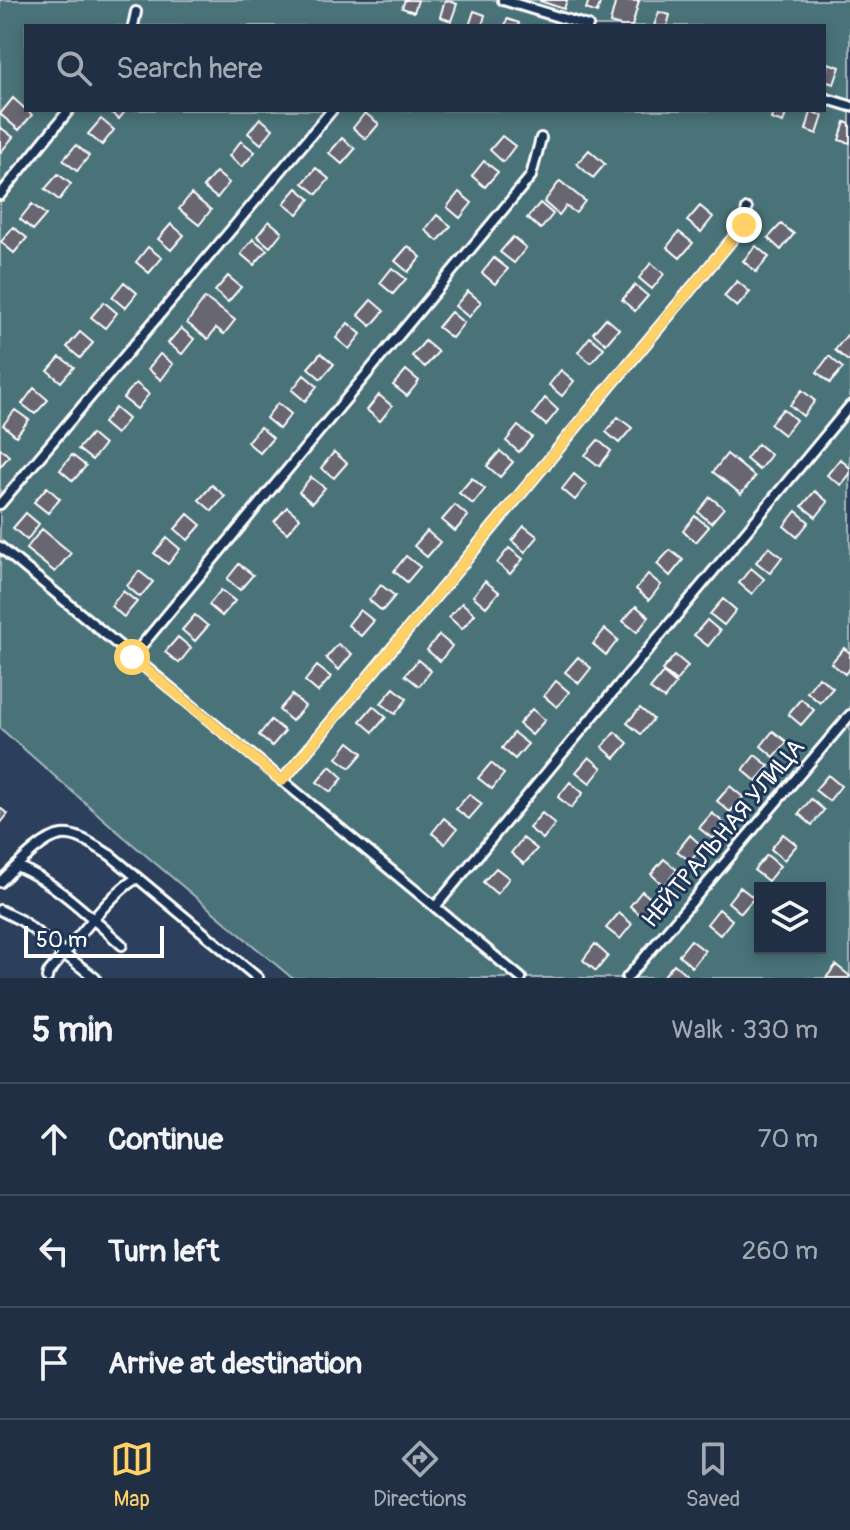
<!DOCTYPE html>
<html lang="en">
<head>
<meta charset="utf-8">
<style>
  body { margin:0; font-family:Pangolin,sans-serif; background:#29374c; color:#f1f3f6 }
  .controls { position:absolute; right:24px; bottom:24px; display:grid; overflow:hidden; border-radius:0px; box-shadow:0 4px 12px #0003 }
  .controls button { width:72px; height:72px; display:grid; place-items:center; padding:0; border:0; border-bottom:2px solid #3e4a5e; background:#212f45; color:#f1f3f6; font:40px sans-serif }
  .scale { position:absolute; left:24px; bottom:20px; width:140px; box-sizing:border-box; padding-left:8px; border:4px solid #fff; border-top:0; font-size:22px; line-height:28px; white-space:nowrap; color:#fff; -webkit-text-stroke:6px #1d3557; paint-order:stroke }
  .stop { position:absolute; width:24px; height:24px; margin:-18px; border:6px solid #ffd166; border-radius:50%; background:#fff }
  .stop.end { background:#ffd166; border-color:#fff; box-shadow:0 2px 8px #0008 }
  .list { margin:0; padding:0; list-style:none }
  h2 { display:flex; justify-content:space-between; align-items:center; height:104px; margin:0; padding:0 32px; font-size:34px }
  h2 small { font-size:26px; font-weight:400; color:#a2a9b3 }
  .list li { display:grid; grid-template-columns:52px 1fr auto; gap:24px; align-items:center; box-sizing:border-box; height:112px; padding:0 32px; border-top:2px solid #3e4a5e }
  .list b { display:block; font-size:30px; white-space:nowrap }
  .list em { font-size:26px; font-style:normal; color:#a2a9b3 }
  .icon { flex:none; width:44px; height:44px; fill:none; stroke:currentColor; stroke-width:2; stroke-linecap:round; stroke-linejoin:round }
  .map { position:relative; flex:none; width:850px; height:978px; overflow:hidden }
  .search { position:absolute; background:#212f45; box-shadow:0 4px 12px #0003; left:24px; right:24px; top:24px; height:88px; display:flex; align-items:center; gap:20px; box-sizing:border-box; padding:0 28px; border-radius:0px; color:#a2a9b3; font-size:30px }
  .sheet { height:440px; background:#212f45 }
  nav { display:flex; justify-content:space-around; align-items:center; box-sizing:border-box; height:112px; border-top:2px solid #3e4a5e; background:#212f45; font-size:22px; color:#a2a9b3 }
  nav a { display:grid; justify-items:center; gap:4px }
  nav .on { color:#ffd166 }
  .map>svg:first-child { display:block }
  .green { fill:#4a7379; stroke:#a4b9bc; stroke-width:2; fill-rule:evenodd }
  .building { fill:#676671; stroke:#fff; stroke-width:2 }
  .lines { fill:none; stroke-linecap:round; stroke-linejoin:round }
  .service-casing { stroke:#fff; stroke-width:14 }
  .service { stroke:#1d3557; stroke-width:8 }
  .route { stroke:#ffd166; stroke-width:10 }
  .labels { text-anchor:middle; stroke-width:6; stroke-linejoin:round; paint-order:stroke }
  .street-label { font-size:24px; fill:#fff; stroke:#1d3557 }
</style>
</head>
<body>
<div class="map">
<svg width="850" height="978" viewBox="0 0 850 978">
  <rect width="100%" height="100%" fill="#2c3f5c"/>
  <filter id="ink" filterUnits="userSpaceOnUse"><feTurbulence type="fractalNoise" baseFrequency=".0125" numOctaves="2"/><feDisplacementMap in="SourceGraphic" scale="16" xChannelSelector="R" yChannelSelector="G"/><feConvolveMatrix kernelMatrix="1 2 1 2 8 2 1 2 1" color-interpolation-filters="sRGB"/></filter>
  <g filter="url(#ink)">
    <!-- green -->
    <path class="green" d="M0,0H850V978H292L124,837L0,728ZM26,26H824V110H26ZM760,888H820V948H760Z"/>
    <!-- building -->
    <path class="building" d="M405,0H418L414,12L402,8Z
      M445,0L457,4L451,21L440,17Z
      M540,0H567L564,9L540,1Z
      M589,0H601L597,13L586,9Z
      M616,0L639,1L632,26H621L610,23Z
      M474,11L485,15L482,26H469Z
      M659,12L670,15L667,26H654Z
      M507,19L519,23L518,26H505Z
      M828,63L840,67L834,84L824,81Z
      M13,98L32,115L19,130L0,114Z
      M108,110H126L119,119Z
      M774,110H787L783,123L771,119Z
      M811,112L823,116L817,134L806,130Z
      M365,113L379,124L366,139L353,128Z
      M260,118L273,129L261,144L248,133Z
      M101,119L114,130L102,145L88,134Z
      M845,122L850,124V143L839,140Z
      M0,127L13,137L1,152L0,151Z
      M502,136L515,146L503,162L490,150Z
      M342,138L355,149L342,164L329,153Z
      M241,141L255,152L242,167L229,156Z
      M76,145L89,156L77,171L63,160Z
      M589,150L605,164L593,178L577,164Z
      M484,161L498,172L485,187L472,176Z
      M316,168L329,179L317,194L303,183Z
      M216,172L229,183L217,198L203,187Z
      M58,174L71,184L59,200L45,189Z
      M560,181L585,201L576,213L566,206L559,215L544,202Z
      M297,188L310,199L298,214L284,203Z
      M459,192L472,203L460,218L447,207Z
      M191,194L211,210L199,225L179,209Z
      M540,203L553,214L541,229L527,218Z
      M32,204L46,215L33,230L20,219Z
      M700,206L713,217L701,232L687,221Z
      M437,215L451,226L438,241L425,230Z
      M269,221L282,232L270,247L257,236Z
      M171,224L184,235L171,250L158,239Z
      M781,224L794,234L781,250L768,238Z
      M13,227L27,238L14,253L1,242Z
      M679,232L693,243L680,258L667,247Z
      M513,237L526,248L514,263L500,252Z
      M253,239L267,250L254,265L241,254Z
      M408,246L421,257L408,272L395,261Z
      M756,246L769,257L756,272L743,261Z
      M148,247L162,258L149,273L136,262Z
      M494,258L508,269L495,284L482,273Z
      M651,263L664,274L652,289L639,278Z
      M392,268L406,279L393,294L380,283Z
      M228,276L241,287L228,302L215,291Z
      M737,281L750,292L737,307L724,296Z
      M124,282L137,293L125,308L112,297Z
      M635,285L648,296L635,311L622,300Z
      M468,291L481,302L469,317L455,306Z
      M205,298L235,320L224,334L216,328L208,339L187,323Z
      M371,300L384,311L371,326L358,315Z
      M104,302L117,313L105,328L91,317Z
      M451,312L464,323L452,338L438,327Z
      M606,318L619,329L606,344L593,333Z
      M348,323L361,334L349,349L336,338Z
      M181,328L194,339L182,354L168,343Z
      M80,332L93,343L80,358L67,347Z
      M847,335L850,337V359L848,361L835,350Z
      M590,337L604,348L591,363L578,352Z
      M425,341L438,352L425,367L412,356Z
      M321,353L334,364L321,379L308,368Z
      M160,354L173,364L161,380L148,369Z
      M829,356L843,368L830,383L817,372Z
      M60,357L74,367L61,382L48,371Z
      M406,370L419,381L407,396L393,385Z
      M561,370L574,381L562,396L549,385Z
      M304,375L317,386L305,401L292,390Z
      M136,383L149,394L137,409L123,398Z
      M34,388L48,400L35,414L22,404Z
      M802,390L815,401L803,416L790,405Z
      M379,395L392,406L380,421L367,410Z
      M545,398L558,410L546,425L533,414Z
      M278,403L291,414L279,429L266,418Z
      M115,408L128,419L116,434L103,423Z
      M783,409L796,420L784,435L770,424Z
      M15,410L29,420L16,436L3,425Z
      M618,417L632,428L619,443L606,432Z
      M518,426L532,437L519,452L506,441Z
      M260,427L273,438L260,453L247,442Z
      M91,434L104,445L92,460L78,449Z
      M598,440L611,451L599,466L585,455Z
      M758,444L771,455L759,470L746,459Z
      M0,448L9,456L0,467Z
      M500,451L513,462L500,477L487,466Z
      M334,452L347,463L334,478L321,468Z
      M727,454L755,477L741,494L713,472Z
      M72,455L86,466L73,481L60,470Z
      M840,459L850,468V474L841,485L827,475Z
      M574,474L587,485L575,500L562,489Z
      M311,477L325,488L312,503L299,492Z
      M472,478L485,489L473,504L459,493Z
      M212,485L225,496L212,511L199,500Z
      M47,487L60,499L48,513L34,502Z
      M815,491L828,502L816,517L802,506Z
      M710,497L724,508L711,523L698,512Z
      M455,505L468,516L455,531L442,520Z
      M287,507L300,518L287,533L274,522Z
      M796,511L809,522L797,537L784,526Z
      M26,513L39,524L27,540L13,528Z
      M188,514L201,525L188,540L175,529Z
      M695,516L709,527L696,542L683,531Z
      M524,526L538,537L525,552L512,541Z
      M42,529L71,553L55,572L26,549Z
      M427,531L440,542L427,557L414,546Z
      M167,538L180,549L168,564L154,553Z
      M769,547L782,557L770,573L756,562Z
      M509,548L523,559L510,574L497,563Z
      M670,550L683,560L670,576L657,564Z
      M406,556L420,567L407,582L394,571Z
      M239,564L253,575L240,590L227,579Z
      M751,568L764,579L752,594L739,583Z
      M139,571L153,582L140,597L127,586Z
      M648,574L661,585L649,600L636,589Z
      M485,581L499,592L486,607L473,596Z
      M381,585L395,596L382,611L369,600Z
      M221,590L235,601L222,616L209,605Z
      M123,591L137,602L124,617L111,606Z
      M723,599L736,610L724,625L710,614Z
      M462,603L475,614L462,629L449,617Z
      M636,606L649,617L637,632L623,621Z
      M360,610L374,621L361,636L348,625Z
      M195,615L208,626L195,641L182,630Z
      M707,620L720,631L708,646L694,635Z
      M605,629L618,640L606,655L593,644Z
      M439,635L452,646L440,661L427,650Z
      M178,637L191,648L179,663L165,652Z
      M338,644L352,654L339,670L326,658Z
      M844,648L850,653V668L845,674L831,663Z
      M675,655L688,666L676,681L662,670Z
      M578,657L591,668L579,683L565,672Z
      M418,660L431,671L419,686L405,675Z
      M317,666L331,677L318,692L305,681Z
      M663,673L676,684L664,699L650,689Z
      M819,677L833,688L820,703L807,692Z
      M556,681L569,692L557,707L544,696Z
      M394,688L407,699L395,714L381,703Z
      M292,695L305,706L292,721L279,710Z
      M801,699L814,710L801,725L788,714Z
      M373,706L386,717L373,732L360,721Z
      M640,708L653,719L641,734L627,723Z
      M532,709L545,720L532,735L519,724Z
      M271,720L285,731L272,746L259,735Z
      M773,731L787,742L774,757L761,746Z
      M615,732L628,743L615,758L602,747Z
      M514,733L528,744L515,759L502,748Z
      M349,742L363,753L350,768L337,758Z
      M755,755L769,766L756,781L743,770Z
      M589,757L602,768L590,783L576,772Z
      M491,763L504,774L492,789L478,778Z
      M330,766L343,778L331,792L317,782Z
      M828,775L841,786L829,801L815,790Z
      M570,782L583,793L571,808L558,797Z
      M730,786L743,797L730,812L717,801Z
      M469,794L482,804L469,819L456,809Z
      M811,799L824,810L812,825L799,814Z
      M0,808L8,814L0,824Z
      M542,813L555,824L543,839L529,828Z
      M712,813L725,824L713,839L699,828Z
      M444,818L457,829L445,844L432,833Z
      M783,834L797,845L784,860L771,849Z
      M690,835L703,847L690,861L677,851Z
      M523,838L537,849L524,864L511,853Z
      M767,855L780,866L768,881L754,870Z
      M664,859L677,870L664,886L651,874Z
      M496,868L509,878L497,894L483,882Z
      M740,887L754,898L741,913L728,902Z
      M642,891L655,902L643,917L630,906Z
      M719,909L732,920L720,935L707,924Z
      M619,913L632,924L620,939L606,928Z
      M691,940L705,951L692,967L679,955Z
      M595,944L608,956L596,971L583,960Z
      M674,964L687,975L685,978H662Z
      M836,965L850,976L848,978H826Z"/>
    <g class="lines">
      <!-- service casing -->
      <g class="service-casing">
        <path id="service" d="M503,0L588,26
          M133,26L136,12
          M824,98L850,106
          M0,195L69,110
          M0,504L332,110
          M0,547L521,978
          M132,657L531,176L541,138
          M282,781L744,225L747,209
          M17,866C58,884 89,916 122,945
          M0,882C14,869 42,837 62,835C79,833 96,847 110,855L258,978
          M435,907L850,406
          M0,910L22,921L95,978
          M47,978L48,973C68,951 114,888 138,878
          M627,978L850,715"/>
      </g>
      <!-- service -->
      <use href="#service" class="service"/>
    </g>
  </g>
  <g class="lines" filter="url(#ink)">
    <!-- route -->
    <path class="route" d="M132,657L282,781L744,225"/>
  </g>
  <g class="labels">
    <!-- street labels -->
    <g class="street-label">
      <text transform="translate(723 833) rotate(-50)" y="8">НЕЙТРАЛЬНАЯ УЛИЦА</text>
    </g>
  </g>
</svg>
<div class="controls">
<button><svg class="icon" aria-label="layers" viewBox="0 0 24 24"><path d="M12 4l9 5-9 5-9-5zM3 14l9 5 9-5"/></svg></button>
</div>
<div class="scale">50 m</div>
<div class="stop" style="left:132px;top:657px"></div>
<div class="stop end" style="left:744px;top:225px"></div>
<div class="search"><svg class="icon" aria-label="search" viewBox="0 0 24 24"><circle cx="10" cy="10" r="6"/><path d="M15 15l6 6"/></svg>Search here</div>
</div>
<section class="sheet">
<h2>5 min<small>Walk · 330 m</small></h2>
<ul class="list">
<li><svg class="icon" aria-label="ahead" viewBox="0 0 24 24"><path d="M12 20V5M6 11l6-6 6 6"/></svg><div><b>Continue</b></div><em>70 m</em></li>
<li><svg class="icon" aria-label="left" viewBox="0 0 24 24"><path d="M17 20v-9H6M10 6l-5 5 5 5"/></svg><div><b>Turn left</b></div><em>260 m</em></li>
<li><svg class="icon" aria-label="arrive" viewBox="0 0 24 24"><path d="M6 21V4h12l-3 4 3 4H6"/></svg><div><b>Arrive at destination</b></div></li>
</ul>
</section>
<nav>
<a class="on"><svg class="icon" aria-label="map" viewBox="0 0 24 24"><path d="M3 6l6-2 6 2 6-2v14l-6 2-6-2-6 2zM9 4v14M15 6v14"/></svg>Map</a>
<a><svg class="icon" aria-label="directions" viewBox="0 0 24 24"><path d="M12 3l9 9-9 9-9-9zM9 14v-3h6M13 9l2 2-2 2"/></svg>Directions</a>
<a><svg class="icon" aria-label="saved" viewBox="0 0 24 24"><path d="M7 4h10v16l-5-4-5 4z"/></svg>Saved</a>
</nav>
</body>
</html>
